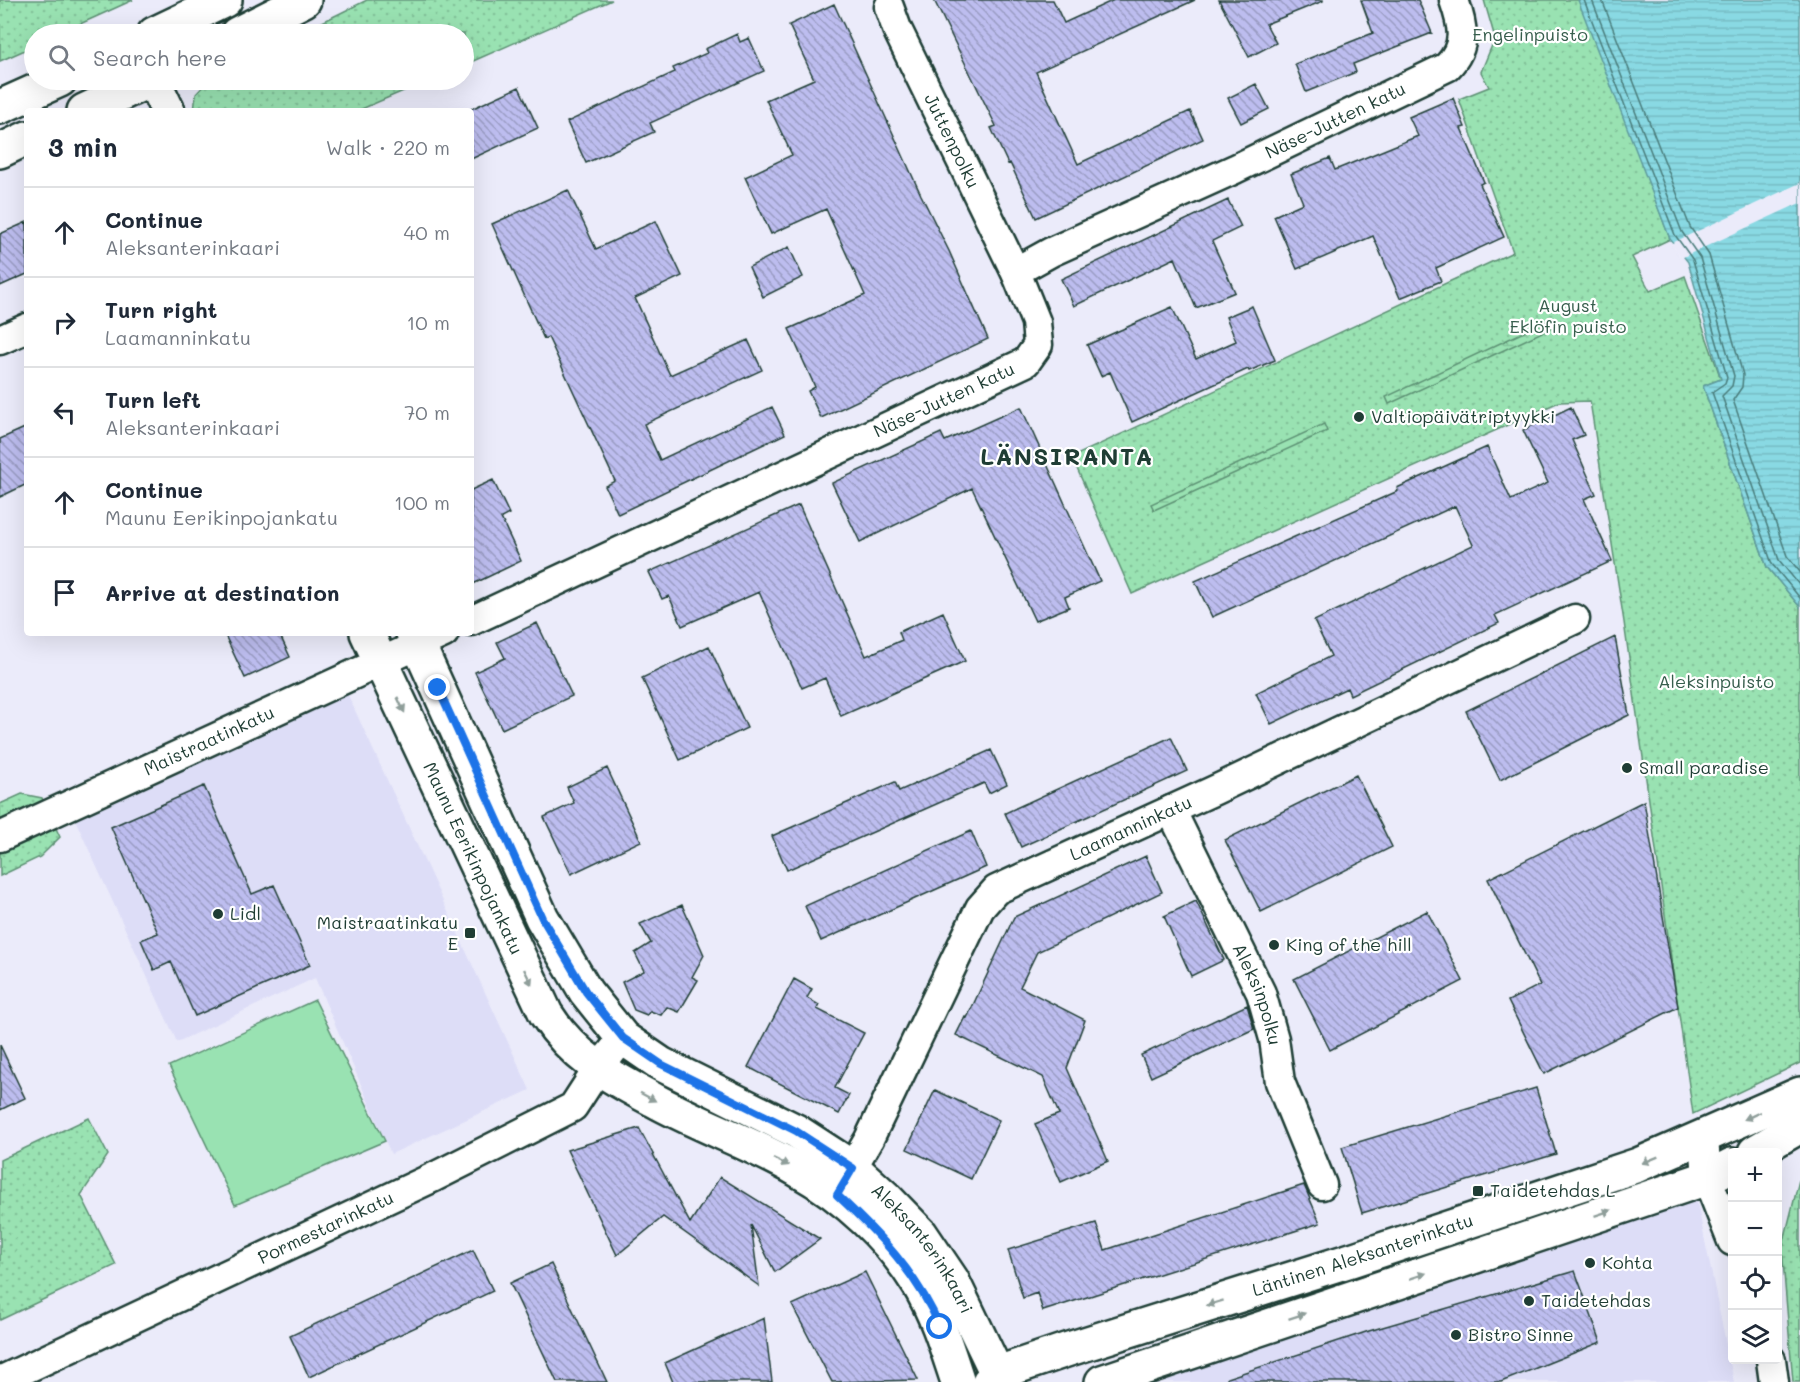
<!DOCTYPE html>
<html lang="en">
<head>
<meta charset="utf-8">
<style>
  body { margin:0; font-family:Mali,sans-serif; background:#f2f2f3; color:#1f2937 }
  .controls { position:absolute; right:18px; bottom:18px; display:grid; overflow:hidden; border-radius:6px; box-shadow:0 6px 24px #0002 }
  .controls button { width:54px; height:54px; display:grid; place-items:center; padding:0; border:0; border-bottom:2px solid #e0e1e3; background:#fff; color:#1f2937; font:30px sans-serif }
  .stop { position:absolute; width:18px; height:18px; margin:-14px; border:4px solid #1a73e8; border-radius:50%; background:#fff }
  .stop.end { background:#1a73e8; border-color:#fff; box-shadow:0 2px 6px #0008 }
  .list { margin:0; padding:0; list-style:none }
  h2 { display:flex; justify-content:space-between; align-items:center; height:78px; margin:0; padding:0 24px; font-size:26px }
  h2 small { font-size:20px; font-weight:400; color:#747a83 }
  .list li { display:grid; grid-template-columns:39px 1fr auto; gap:18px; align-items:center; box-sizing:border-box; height:90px; padding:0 24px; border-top:2px solid #e0e1e3 }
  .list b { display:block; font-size:22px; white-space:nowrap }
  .list p { margin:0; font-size:20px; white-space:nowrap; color:#747a83 }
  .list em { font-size:20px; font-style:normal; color:#747a83 }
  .icon { flex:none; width:33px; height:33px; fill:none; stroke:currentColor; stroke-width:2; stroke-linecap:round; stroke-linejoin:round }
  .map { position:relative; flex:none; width:1800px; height:1382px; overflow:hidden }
  .search { position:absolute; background:#fff; box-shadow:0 6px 24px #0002; left:24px; top:24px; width:450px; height:66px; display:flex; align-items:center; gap:15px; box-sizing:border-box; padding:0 21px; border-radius:33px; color:#747a83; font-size:22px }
  .panel { position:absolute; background:#fff; box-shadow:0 6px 24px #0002; left:24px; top:108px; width:450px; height:528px; border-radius:6px }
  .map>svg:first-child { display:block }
  .built { fill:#ddddf7 }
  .grass { fill:url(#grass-dots); stroke:#5c9073; stroke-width:1.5 }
  .wetland { fill:url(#wetland-marsh); stroke:#5c9073; stroke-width:1.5 }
  .pitch { fill:#99e2b2; stroke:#5c9073; stroke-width:1.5 }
  .water { fill:url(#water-rules); stroke:#5f9b9d; stroke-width:1.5 }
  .pier { fill:#ebebfa }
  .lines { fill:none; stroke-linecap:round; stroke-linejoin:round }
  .shore { stroke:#497b7a; stroke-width:1.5 }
  .building { fill:url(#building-back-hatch); stroke:#1f3d34; stroke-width:1.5 }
  .street-casing { stroke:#1f3d34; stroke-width:33 }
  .secondary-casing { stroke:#1f3d34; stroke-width:38 }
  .street { stroke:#fff; stroke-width:28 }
  .secondary { stroke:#fff; stroke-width:33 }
  .oneway { fill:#8f9e9a }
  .route { stroke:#1a73e8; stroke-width:8 }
  .poi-dot { fill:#1f3d34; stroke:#fff; stroke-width:2 }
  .labels { text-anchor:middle; stroke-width:4.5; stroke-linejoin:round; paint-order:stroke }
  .park-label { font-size:18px; fill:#375e4d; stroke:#fff }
  .street-label { font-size:18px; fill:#1f3d34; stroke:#fff }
  .poi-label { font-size:18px; fill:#1f3d34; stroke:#fff; text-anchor:start }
  .district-label { font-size:24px; font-weight:bold; letter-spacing:1.5px; fill:#1f3d34; stroke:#fff }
</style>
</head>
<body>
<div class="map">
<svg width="1800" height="1382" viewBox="0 0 1800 1382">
  <defs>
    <pattern id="grass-dots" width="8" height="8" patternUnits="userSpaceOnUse" patternTransform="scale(1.5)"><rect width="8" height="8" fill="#99e2b2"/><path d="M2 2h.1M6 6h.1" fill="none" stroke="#83c39a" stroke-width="1.8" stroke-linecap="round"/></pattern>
    <pattern id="wetland-marsh" width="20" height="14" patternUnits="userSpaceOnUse" patternTransform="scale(1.5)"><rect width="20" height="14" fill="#99e2b2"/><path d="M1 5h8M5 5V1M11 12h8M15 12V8" fill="none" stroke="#83c39a"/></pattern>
    <pattern id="water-rules" width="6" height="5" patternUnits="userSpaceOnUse" patternTransform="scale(1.5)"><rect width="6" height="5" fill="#89d9e3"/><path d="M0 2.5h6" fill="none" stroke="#76bbc3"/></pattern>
    <pattern id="building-back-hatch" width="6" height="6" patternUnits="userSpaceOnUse" patternTransform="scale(1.5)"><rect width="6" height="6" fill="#bdbdef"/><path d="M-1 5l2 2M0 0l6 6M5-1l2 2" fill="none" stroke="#999bc2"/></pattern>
  </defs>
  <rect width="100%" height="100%" fill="#ebebfa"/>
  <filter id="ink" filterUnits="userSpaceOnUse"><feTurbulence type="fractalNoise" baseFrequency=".0167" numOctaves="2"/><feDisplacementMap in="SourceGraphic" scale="12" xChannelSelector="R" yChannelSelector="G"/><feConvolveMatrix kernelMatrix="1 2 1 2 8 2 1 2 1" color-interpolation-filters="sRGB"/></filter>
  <g filter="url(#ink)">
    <!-- built -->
    <path class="built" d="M335,667L530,1090L391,1154L315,978L177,1042L62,791Z
      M1696,1197L1734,1382H1150Z"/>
    <!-- grass -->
    <path class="grass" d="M0,0H133L58,34H34V46L0,61Z
      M367,0H612L464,65V34H298Z
      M1484,0H1580L1670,239L1632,257L1650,291L1685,276L1721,379L1703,386L1767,567L1800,607V1063L1693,1114L1624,622L1590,401L1559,402L1132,594L1072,457L1513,252L1459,99L1489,87L1481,72L1495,38Z
      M209,80H429L357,111H194L196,94Z
      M22,794L42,798L60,837L40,857L0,876V804Z
      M89,1118L108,1155L81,1195L116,1265L0,1320V1160Z
      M1800,1176V1382H1793L1782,1249Z"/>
    <!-- wetland -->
    <path class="wetland" d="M1549,320L1553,327L1389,404L1386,397Z
      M1324,424L1327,431L1154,510L1151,504Z"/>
    <!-- pitch -->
    <path class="pitch" d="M315,1000L385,1141L235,1205L169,1066Z"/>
    <!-- water -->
    <path class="water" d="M1578,0H1800V607L1767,567L1703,386L1721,379L1688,262L1670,239Z"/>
    <!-- pier -->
    <path class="pier" d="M1800,183V203L1681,258L1670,244Z"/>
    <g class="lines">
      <!-- shore -->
      <path class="shore" d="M1584,0L1675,235L1693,260L1727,377L1725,383L1712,392L1772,564L1800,598
        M1592,0L1682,232L1700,258L1734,376L1732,386L1722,396L1779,560L1800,586
        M1602,0L1690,227L1709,255L1743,375L1742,387L1733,400L1787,556L1800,572"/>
    </g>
    <!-- building -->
    <path class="building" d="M934,0H1053L1064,23L1114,0H1195L1036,72L1078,164L1190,111L1203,139L1036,218L1010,163L1008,164L991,128L996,126Z
      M1219,0H1323V1L1266,24L1276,43L1249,57Z
      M1361,0H1418L1432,33L1353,64L1356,72L1306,92L1295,64L1373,33Z
      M834,4L921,195L949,251L988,339L821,418L808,391L815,387L789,329L865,295L826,209L771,234L745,177L792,155L766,100L814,79L789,25Z
      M737,34L740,42L749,38L764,71L650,123L654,132L586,163L567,122L675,72L673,68L707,53L705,49Z
      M1256,84L1269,109L1241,123L1228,98Z
      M519,87L538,128L471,159V109Z
      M1453,98L1465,127L1461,128L1484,182L1480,184L1504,237L1436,268L1441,281L1400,298L1373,236L1297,269L1274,216L1303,203L1291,174L1330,158L1335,170L1418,136L1409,117Z
      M568,190L596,249L656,221L682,276L635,298L670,375L748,340L762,370L644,424L660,460L772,407L785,434L618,514L605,486L615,481L548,337L544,339L492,224Z
      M1228,200L1241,227L1212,241L1235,292L1196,308L1175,258L1074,306L1061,279Z
      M27,222V274L0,286V234Z
      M789,247L803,277L763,297L749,267Z
      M1252,306L1275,360L1249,371L1248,369L1132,422L1110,372L1101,376L1087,345L1172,307L1196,359L1236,341L1226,317Z
      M1021,407L1100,581L1065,597L1069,607L1035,621L972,488L860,542L832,483L941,433L945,441Z
      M1571,407L1584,435L1572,440L1596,494L1584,499L1612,561L1495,615L1499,623L1350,695L1347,688L1271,724L1256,693L1331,656L1314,621L1473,545L1455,506L1212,617L1195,581L1398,491L1397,488L1487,447L1511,500L1548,483L1523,430Z
      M27,427V484L0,497V439Z
      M493,480L509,514L501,518L521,561L471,585V490Z
      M799,505L866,656L902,640L899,632L943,612L965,661L841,716L825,678L802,688L759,592L682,626L669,596L662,599L649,572Z
      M537,623L572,696L502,729L475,672L505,658L497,642Z
      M224,633H279L290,657L245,678Z
      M1615,637L1629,715L1500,780L1466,711Z
      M709,646L747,728L680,760L642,678Z
      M1171,737L1187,771L1021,847L1005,813Z
      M991,750L1007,784L989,793L984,783L787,870L772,836L895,782L899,791Z
      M607,768L641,841L571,874L544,817L574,803L567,787Z
      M1356,775L1392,847L1261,912L1225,840Z
      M204,786L252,894L274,885L310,965L195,1016L171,962L154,970L141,940L158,933L111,827Z
      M1644,801L1678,1007L1544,1074L1508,1001L1540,985L1488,879Z
      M971,831L986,867L821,941L805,906Z
      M1146,856L1162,892L1037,952L1020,987L1085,1020L1067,1068L1108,1161L1061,1182L1035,1124L1059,1114L1043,1077L956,1035L965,1017L967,1018L1014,917Z
      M1196,901L1224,960L1191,976L1164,916Z
      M682,905L704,955L692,977L698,980L679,1012L667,1007L661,1015L650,1011L647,1015L634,1010L622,982L644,971L635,953L651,943L640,924Z
      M1427,911L1463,981L1330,1050L1294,979Z
      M794,979L812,989L807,998L819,1005L817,1009L864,1033L835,1088L849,1095L839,1114L748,1067Z
      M1247,1005L1254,1029L1151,1077L1141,1055Z
      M0,1045L25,1098L0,1110Z
      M1536,1088L1556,1154L1362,1213L1342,1147Z
      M935,1090L999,1120L971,1179L907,1149Z
      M639,1128L690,1223L720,1177L820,1239L775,1272L751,1225L759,1286L663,1217L617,1255L567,1150Z
      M1304,1185L1320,1223L1043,1311L1037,1293L1023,1298L1008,1250L1096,1223L1105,1250Z
      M473,1250L493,1291L309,1377L290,1336Z
      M551,1264L607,1382H557L510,1283Z
      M1575,1271L1601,1342L1501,1382H1228L1227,1378L1369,1331Z
      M865,1272L918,1380L832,1382L792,1305Z
      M764,1318L772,1382H673L665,1363Z"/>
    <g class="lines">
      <!-- street casing -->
      <g class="street-casing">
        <g id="street">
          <path id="s1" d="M889,7L897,29L1017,275"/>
          <path d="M0,340L27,328"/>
          <path id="s2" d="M471,621L1026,362L1038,345L1036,322L1017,275L1022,268L1051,252L1235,169L1447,67C1468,46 1463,26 1454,0"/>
          <path id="s3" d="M1171,810L1261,993L1274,1039L1280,1082L1322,1185"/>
          <path id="s4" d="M0,837L444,633"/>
          <path d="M1704,1138L1707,1178L1732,1241"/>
          <path id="s5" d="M842,1185L869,1139L980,908L996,890L1215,790L1575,619"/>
          <path d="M1771,1360L1774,1382"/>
          <path id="s6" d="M0,1381L434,1177L573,1107L597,1070L623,1038"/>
        </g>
      </g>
      <!-- secondary casing -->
      <g class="secondary-casing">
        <g id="secondary">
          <path d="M154,34L225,0"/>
          <path d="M237,34L304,0"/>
          <path d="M153,80L168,111"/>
          <path d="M0,107L60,80"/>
          <path d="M84,111L150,80"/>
          <path d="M0,151L27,138"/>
          <path id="s7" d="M367,633L546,1014C574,1058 609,1076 654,1100C701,1126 752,1143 798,1170C845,1196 891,1239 919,1285C937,1315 947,1349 958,1382"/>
          <path id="s8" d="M413,633L542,918L586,992L623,1038L661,1064L796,1131L853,1168L886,1198L921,1234L952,1280L1001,1382"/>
          <path d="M1755,1152L1800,1126"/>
          <path id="s9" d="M989,1382L998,1373L1066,1350L1351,1260L1638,1165L1800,1094"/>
          <path d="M1102,1382L1707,1178L1732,1165"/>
        </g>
      </g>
      <!-- street -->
      <use href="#street" class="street"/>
      <!-- secondary -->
      <use href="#secondary" class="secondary"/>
    </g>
    <!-- one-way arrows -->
    <defs><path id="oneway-solid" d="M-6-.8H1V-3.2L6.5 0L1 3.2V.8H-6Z" transform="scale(1.5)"/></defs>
    <g class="oneway">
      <use href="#oneway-solid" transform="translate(401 705) rotate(65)"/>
      <use href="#oneway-solid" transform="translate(528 977) rotate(64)"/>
      <use href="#oneway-solid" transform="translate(648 1097) rotate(28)"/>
      <use href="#oneway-solid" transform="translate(1752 1116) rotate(155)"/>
      <use href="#oneway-solid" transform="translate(1650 1160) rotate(158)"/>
      <use href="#oneway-solid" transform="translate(781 1162) rotate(25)"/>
      <use href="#oneway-solid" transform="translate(1603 1213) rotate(-19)"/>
      <use href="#oneway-solid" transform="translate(1418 1276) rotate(-19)"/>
      <use href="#oneway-solid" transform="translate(1215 1303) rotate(163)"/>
      <use href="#oneway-solid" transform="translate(1297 1316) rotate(-19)"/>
    </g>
  </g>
  <g class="lines" filter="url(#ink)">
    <!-- route -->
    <path class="route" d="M438,688L542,918L586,992L623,1038L661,1064L796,1131L853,1168L837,1195C879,1234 917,1273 940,1327"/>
  </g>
  <!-- markers -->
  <g class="poi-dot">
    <circle cx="1359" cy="417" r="6"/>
    <circle cx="1627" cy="768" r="6"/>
    <circle cx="218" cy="914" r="6"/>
    <rect x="464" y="927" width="12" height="12" rx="3"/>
    <circle cx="1274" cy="945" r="6"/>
    <rect x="1472" y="1185" width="12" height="12" rx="3"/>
    <circle cx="1590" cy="1263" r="6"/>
    <circle cx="1529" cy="1301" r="6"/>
    <circle cx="1456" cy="1335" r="6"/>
  </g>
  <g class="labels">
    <!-- park labels -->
    <g class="park-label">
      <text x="1530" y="41">Engelinpuisto</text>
      <text x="1568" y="312">August<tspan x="1568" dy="21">Eklöfin puisto</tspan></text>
      <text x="1716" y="688">Aleksinpuisto</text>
    </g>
    <!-- street labels -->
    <g class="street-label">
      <text dy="6" stroke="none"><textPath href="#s2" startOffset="1062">Näse-Jutten katu</textPath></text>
      <text dy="6" stroke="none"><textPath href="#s1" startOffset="148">Juttenpolku</textPath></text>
      <text dy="6" stroke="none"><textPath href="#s2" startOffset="522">Näse-Jutten katu</textPath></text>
      <text dy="6" stroke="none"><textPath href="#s4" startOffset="230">Maistraatinkatu</textPath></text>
      <text dy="6" stroke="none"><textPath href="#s5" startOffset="482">Laamanninkatu</textPath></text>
      <text dy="6" stroke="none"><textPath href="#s7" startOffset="249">Maunu Eerikinpojankatu</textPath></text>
      <text dy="6" stroke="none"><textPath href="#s3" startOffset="204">Aleksinpolku</textPath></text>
      <text dy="6" stroke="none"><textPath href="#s6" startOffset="360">Pormestarinkatu</textPath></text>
      <text dy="6" stroke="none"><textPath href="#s8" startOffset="830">Aleksanterinkaari</textPath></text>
      <text dy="6" stroke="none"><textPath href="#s9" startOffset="396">Läntinen Aleksanterinkatu</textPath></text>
    </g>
    <!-- poi labels -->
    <g class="poi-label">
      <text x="1371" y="423">Valtiopäivätriptyykki</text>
      <text x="1639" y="774">Small paradise</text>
      <text x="230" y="920">Lidl</text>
      <text x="458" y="929" text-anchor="end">Maistraatinkatu<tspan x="458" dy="21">E</tspan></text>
      <text x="1286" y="951">King of the hill</text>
      <text x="1490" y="1197">Taidetehdas L</text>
      <text x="1602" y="1269">Kohta</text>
      <text x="1541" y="1307">Taidetehdas</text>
      <text x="1468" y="1341">Bistro Sinne</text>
    </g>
    <!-- district labels -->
    <g class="district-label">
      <text x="1067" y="465">LÄNSIRANTA</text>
    </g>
  </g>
</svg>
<div class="controls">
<button>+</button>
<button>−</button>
<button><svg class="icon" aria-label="locate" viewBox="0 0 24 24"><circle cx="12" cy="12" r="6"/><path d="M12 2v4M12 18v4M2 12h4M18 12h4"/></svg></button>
<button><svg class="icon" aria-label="layers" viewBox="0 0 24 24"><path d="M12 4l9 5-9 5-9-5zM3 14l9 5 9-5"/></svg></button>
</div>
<div class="stop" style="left:940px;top:1327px"></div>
<div class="stop end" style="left:438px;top:688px"></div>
<div class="search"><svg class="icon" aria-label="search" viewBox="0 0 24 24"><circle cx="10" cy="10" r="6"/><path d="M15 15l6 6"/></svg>Search here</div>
<section class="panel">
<h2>3 min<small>Walk · 220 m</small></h2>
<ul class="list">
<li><svg class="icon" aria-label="ahead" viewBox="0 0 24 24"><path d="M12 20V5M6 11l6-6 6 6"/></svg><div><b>Continue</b><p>Aleksanterinkaari</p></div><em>40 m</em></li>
<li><svg class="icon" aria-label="right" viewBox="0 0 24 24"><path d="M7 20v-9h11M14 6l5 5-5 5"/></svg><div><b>Turn right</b><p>Laamanninkatu</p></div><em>10 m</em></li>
<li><svg class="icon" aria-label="left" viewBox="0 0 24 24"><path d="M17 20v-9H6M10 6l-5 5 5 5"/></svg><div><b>Turn left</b><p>Aleksanterinkaari</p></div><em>70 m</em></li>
<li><svg class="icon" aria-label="ahead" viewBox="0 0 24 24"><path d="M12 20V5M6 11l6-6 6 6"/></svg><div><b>Continue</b><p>Maunu Eerikinpojankatu</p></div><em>100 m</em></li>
<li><svg class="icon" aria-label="arrive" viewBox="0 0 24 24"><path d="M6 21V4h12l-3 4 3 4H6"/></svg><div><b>Arrive at destination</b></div></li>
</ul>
</section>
</div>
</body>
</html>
